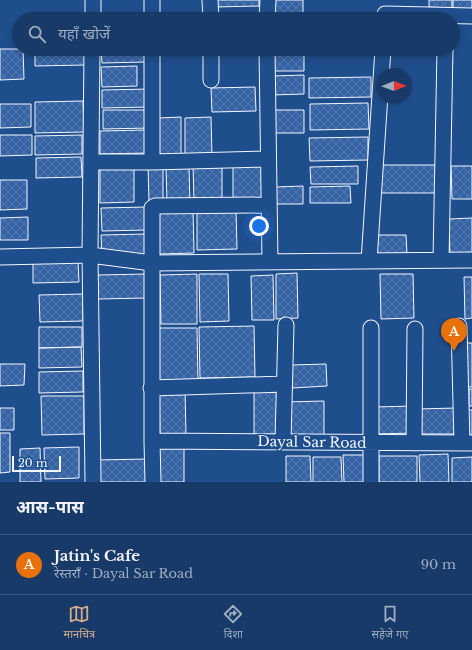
<!DOCTYPE html>
<html lang="hi">
<head>
<meta charset="utf-8">
<style>
  body { margin:0; font-family:"Libre Baskerville","Noto Sans Devanagari",serif; background:#244571; color:#f1f3f6 }
  .compass { position:absolute; left:376px; top:68px; width:36px; height:36px; border-radius:50%; background:#173a69; box-shadow:0 2px 6px #0003; rotate:89deg }
  .scale { position:absolute; left:12px; bottom:10px; width:49px; box-sizing:border-box; padding-left:4px; border:2px solid #f2f6ff; border-top:0; font-size:11px; line-height:14px; white-space:nowrap; color:#f2f6ff; -webkit-text-stroke:3px #1f4e8c; paint-order:stroke }
  .you { position:absolute; left:259px; top:226px; width:14px; height:14px; margin:-10px; border:3px solid #fff; border-radius:50%; background:#1a73e8; box-shadow:0 0 0 6px #1a73e833 }
  .badge { display:grid; place-items:center; width:26px; height:26px; border-radius:50%; background:#d6ab8b; color:#fff; font-size:13px; font-weight:700 }
  .pin { position:absolute; translate:-50% -33px; filter:drop-shadow(0 1px 2px #0008) }
  .pin::after { content:''; position:absolute; top:21px; width:14px; height:12px; background:inherit; clip-path:polygon(0 0,100% 0,50% 100%) }
  .list { margin:0; padding:0; list-style:none }
  h2 { display:flex; justify-content:space-between; align-items:center; height:52px; margin:0; padding:0 16px; font-size:17px }
  h2 small { font-size:13px; font-weight:400; color:#9eadc0 }
  .list li { display:grid; grid-template-columns:26px 1fr auto; gap:12px; align-items:center; box-sizing:border-box; height:60px; padding:0 16px; border-top:1px solid #36547d }
  .list b { display:block; font-size:15px; white-space:nowrap }
  .list p { margin:0; font-size:13px; white-space:nowrap; color:#9eadc0 }
  .list em { font-size:13px; font-style:normal; color:#9eadc0 }
  .icon { flex:none; width:22px; height:22px; fill:none; stroke:currentColor; stroke-width:2; stroke-linecap:round; stroke-linejoin:round }
  .map { position:relative; flex:none; width:472px; height:482px; overflow:hidden }
  .search { position:absolute; background:#173a69; box-shadow:0 2px 6px #0003; left:12px; right:12px; top:12px; height:44px; display:flex; align-items:center; gap:10px; box-sizing:border-box; padding:0 14px; border-radius:22px; color:#9eadc0; font-size:15px }
  .sheet { height:112px; background:#173a69 }
  nav { display:flex; justify-content:space-around; align-items:center; box-sizing:border-box; height:56px; border-top:1px solid #36547d; background:#173a69; font-size:11px; color:#9eadc0 }
  nav a { display:grid; justify-items:center; gap:2px }
  nav .on { color:#d6ab8b }
  .map>svg:first-child { display:block }
  .building { fill:url(#building-cross-hatch); stroke:#f2f6ff }
  .lines { fill:none; stroke-linecap:round; stroke-linejoin:round }
  .street-casing { stroke:#f2f6ff; stroke-width:17 }
  .street { stroke:#1f4e8c; stroke-width:15 }
  .labels { text-anchor:middle; stroke-width:3; stroke-linejoin:round; paint-order:stroke }
  .street-label { font-size:14px; fill:#f2f6ff; stroke:#1f4e8c }
</style>
</head>
<body>
<div class="map">
<svg width="472" height="482" viewBox="0 0 472 482">
  <defs>
    <pattern id="building-cross-hatch" width="8" height="8" patternUnits="userSpaceOnUse"><rect width="8" height="8" fill="#3563a3"/><path d="M0 0l8 8M0 8l8-8" fill="none" stroke="#537ab1"/></pattern>
  </defs>
  <rect width="100%" height="100%" fill="#1f4e8c"/>
  <!-- building -->
  <path class="building" d="M214,0H259V6L214,7Z
    M273,0H303V19H273Z
    M429,0H452V8L429,7Z
    M453,0H472V11L453,10Z
    M34,13H86V19H34Z
    M0,49H23L24,79L0,80Z
    M35,49H86V65L35,66Z
    M101,49H146V62L102,63Z
    M271,49H304V71H271Z
    M310,49H371V53L310,54Z
    M137,66V86L102,87L101,67Z
    M304,75V94L272,95V76Z
    M371,77V97L309,98V78Z
    M255,87L256,111L212,112L211,88Z
    M149,89V107L102,108V90Z
    M83,101L84,132L35,133V102Z
    M368,103L369,129L310,130V104Z
    M0,104H31V127L0,128Z
    M103,110H150V128L103,129Z
    M271,110H304V133H272Z
    M181,117V157H159V118Z
    M211,117L212,156L185,157V118Z
    M146,130L147,153L100,154V131Z
    M0,135H32V155L0,156Z
    M82,135V154L35,155V136Z
    M368,137V160L310,161L309,138Z
    M81,157L82,177L36,178V158Z
    M222,164V202L194,203L193,165Z
    M262,165L263,201L233,202V166Z
    M379,165H438V193H379Z
    M100,166H134V202L100,203Z
    M148,166H163V203H149Z
    M358,166V184H311L310,167Z
    M451,166H472V199H452Z
    M166,167H189L190,203H167Z
    M0,180H27V209L0,210Z
    M303,186V204H276V187Z
    M350,186L351,203H310V187Z
    M146,207L147,230L102,231L101,208Z
    M159,209H193L194,253L159,254Z
    M236,209L237,249L197,250V210Z
    M28,217V240H0V218Z
    M472,218V255L450,256L449,219Z
    M147,234L148,255H102L101,235Z
    M376,235H406L407,254L376,255Z
    M78,261L79,282L33,283V262Z
    M297,273L298,318L276,319V274Z
    M147,274V298L98,299L97,275Z
    M197,274V324H161L160,275Z
    M199,274H228L229,321L200,322Z
    M380,274H413L414,318L381,319Z
    M273,275L274,320H252L251,276Z
    M464,277H472V318L465,319Z
    M83,294V321L40,322L39,295Z
    M254,326L255,377L200,378L199,327Z
    M39,327H82V347L39,348Z
    M158,328H197L198,382H159Z
    M466,343H472V387H467Z
    M81,347L82,367L39,368V348Z
    M0,364H25L24,385L0,386Z
    M326,364L327,386L292,388L291,365Z
    M83,371V392L39,393V372Z
    M185,388L186,435L160,436L159,389Z
    M277,389V434L254,435V390Z
    M469,389H472V406H469Z
    M41,396H84V434L42,435Z
    M324,401V435L286,436L285,402Z
    M412,406L413,433L376,434L375,407Z
    M0,408H14V430H0Z
    M457,408L458,434H416V409Z
    M465,410H472V435H465Z
    M0,433H10V472L0,473Z
    M79,447V478L45,479L44,448Z
    M40,448L41,482H20V449Z
    M158,448H184V482H159Z
    M448,454L449,482H420L419,455Z
    M343,455H366V482H344Z
    M286,456H310L311,482H286Z
    M379,456H417V482H379Z
    M313,457H341L342,482H313Z
    M472,457V482H452V458Z
    M147,459V482H96V460Z"/>
  <g class="lines">
    <!-- street casing -->
    <g class="street-casing">
      <path id="street" d="M152,0V19
        M210,0L211,19
        M385,14L472,16
        M93,19V0
        M267,19L268,0
        M92,49L90,253L93,482
        M152,49V162
        M267,49L270,262
        M211,80V49
        M91,162H152L268,159
        M0,257L90,255L152,263L472,260
        M441,260L445,49
        M369,261L383,49
        M459,326L462,443
        M151,388L284,384
        M152,441L472,443
        M283,441L286,325
        M414,443L415,329
        M153,482L152,441V208L155,206L269,205
        M371,482V328"/>
    </g>
    <!-- street -->
    <use href="#street" class="street"/>
  </g>
  <g class="labels">
    <!-- street labels -->
    <g class="street-label">
      <text transform="translate(312 442) rotate(1)" y="5">Dayal Sar Road</text>
    </g>
  </g>
</svg>
<svg class="compass" viewBox="-18 -18 36 36"><path d="M0-13l5 13h-10z" fill="#e53935"/><path d="M0 13l5-13h-10z" fill="#9eadc0"/></svg>
<div class="scale">20 m</div>
<div class="you"></div>
<div class="pin badge" style="left:454px;top:351px;background:#e8710a">A</div>
<div class="search"><svg class="icon" aria-label="search" viewBox="0 0 24 24"><circle cx="10" cy="10" r="6"/><path d="M15 15l6 6"/></svg>यहाँ खोजें</div>
</div>
<section class="sheet">
<h2>आस-पास<small></small></h2>
<ul class="list">
<li><span class="badge" style="background:#e8710a">A</span><div><b>Jatin's Cafe</b><p>रेस्तराँ · Dayal Sar Road</p></div><em>90 m</em></li>
</ul>
</section>
<nav>
<a class="on"><svg class="icon" aria-label="map" viewBox="0 0 24 24"><path d="M3 6l6-2 6 2 6-2v14l-6 2-6-2-6 2zM9 4v14M15 6v14"/></svg>मानचित्र</a>
<a><svg class="icon" aria-label="directions" viewBox="0 0 24 24"><path d="M12 3l9 9-9 9-9-9zM9 14v-3h6M13 9l2 2-2 2"/></svg>दिशा</a>
<a><svg class="icon" aria-label="saved" viewBox="0 0 24 24"><path d="M7 4h10v16l-5-4-5 4z"/></svg>सहेजे गए</a>
</nav>
</body>
</html>
